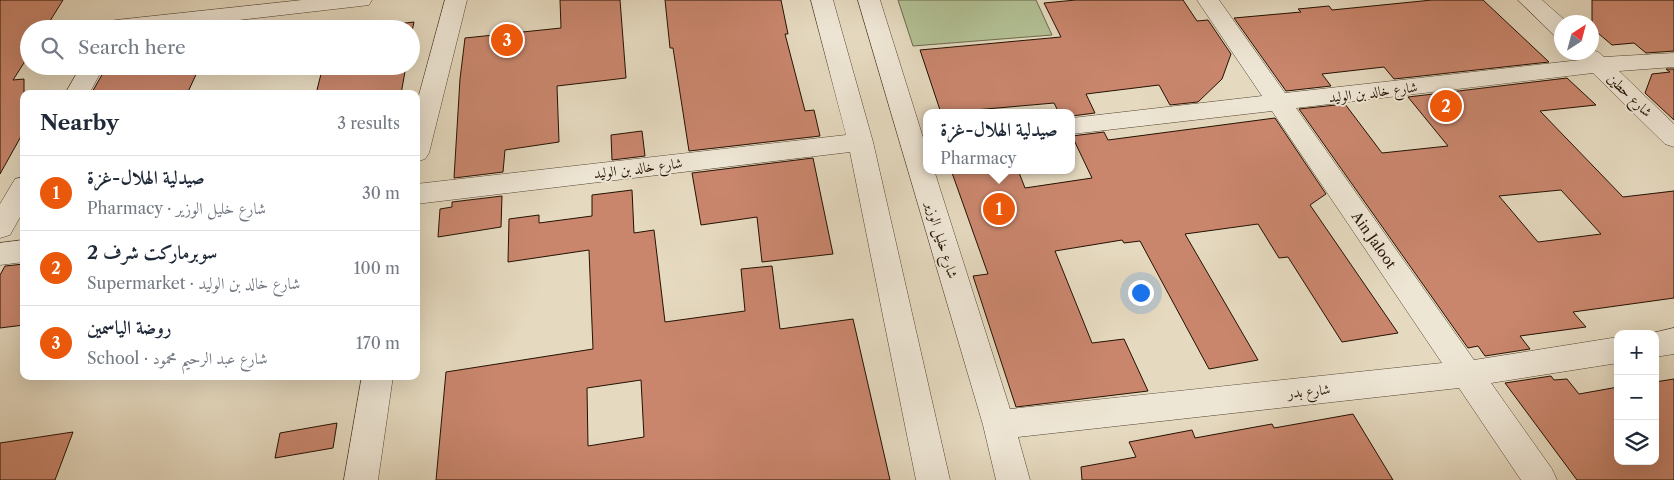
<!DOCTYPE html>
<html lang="en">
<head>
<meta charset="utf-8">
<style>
  body { margin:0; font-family:"Libre Caslon Text",Amiri,serif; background:#f6f6f7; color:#1f2937 }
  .controls { position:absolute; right:15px; bottom:15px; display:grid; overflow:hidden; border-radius:10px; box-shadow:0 5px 20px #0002 }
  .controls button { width:45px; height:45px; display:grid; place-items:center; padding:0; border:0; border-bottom:1px solid #e0e1e3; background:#fff; color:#1f2937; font:25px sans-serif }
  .compass { position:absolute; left:1554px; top:15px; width:45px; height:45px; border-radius:50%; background:#fff; box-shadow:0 5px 20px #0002; rotate:36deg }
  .you { position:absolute; left:1140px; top:292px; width:18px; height:18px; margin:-12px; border:4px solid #fff; border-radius:50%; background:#1a73e8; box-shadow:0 0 0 8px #1a73e833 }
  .badge { display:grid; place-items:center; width:32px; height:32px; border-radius:50%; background:#ea580c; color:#fff; font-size:16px; font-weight:700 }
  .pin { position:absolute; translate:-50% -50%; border:2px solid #fff; box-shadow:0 1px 5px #0006 }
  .popup { position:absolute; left:923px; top:109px; width:152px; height:65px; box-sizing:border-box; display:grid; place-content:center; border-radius:10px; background:#fff; filter:drop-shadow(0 1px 4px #0005); font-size:16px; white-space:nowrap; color:#747a83 }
  .popup b { font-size:19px; color:#1f2937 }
  .popup::after { content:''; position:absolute; left:50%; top:100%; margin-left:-10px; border:10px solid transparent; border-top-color:#fff }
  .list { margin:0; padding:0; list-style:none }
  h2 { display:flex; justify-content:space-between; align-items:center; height:65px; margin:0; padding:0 20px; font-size:21px }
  h2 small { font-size:16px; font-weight:400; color:#747a83 }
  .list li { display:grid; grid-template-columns:32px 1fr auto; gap:15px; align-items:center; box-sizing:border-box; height:75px; padding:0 20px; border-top:1px solid #e0e1e3 }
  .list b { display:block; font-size:19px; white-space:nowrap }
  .list p { margin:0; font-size:16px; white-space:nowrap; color:#747a83 }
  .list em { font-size:16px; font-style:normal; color:#747a83 }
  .icon { flex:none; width:28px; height:28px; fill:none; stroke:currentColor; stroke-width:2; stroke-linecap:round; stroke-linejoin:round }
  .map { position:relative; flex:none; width:1674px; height:480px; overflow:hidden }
  .search { position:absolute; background:#fff; box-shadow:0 5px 20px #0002; left:20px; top:20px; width:400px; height:55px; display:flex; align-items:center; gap:12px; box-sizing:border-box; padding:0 18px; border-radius:28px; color:#747a83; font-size:19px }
  .panel { position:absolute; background:#fff; box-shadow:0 5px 20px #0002; left:20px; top:90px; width:400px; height:290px; border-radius:10px }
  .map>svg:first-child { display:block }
  .green { fill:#b2c094; stroke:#6b684a }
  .building { fill:#c9866d; stroke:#241101; fill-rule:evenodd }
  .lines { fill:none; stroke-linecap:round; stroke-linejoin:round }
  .minor-casing { stroke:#544330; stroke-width:1 }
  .minor { fill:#eee6d5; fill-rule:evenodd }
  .labels { text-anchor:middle; stroke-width:4; stroke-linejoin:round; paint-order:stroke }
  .street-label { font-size:14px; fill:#241101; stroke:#eee6d5 }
</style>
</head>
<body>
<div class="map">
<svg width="1674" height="480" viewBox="0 0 1674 480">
  <rect width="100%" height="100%" fill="#e5d9bf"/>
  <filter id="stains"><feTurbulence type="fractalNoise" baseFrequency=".004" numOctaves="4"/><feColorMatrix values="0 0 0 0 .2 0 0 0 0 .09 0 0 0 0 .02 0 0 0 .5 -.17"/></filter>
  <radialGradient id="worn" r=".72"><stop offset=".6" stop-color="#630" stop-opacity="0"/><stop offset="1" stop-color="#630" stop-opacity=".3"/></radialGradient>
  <!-- green -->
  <path class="green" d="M898,0H1036L1052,35L913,46Z"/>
  <!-- building -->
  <path class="building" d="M0,0H63L45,29H29V55L13,80L24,79V131L0,174Z
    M560,0H620L626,78L557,86L559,142L505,150L503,172L454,178L460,79L465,38L561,28Z
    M665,0H781L788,34H785L805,111L814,110L820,136L689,151L673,48H670Z
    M1076,0H1183L1197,21L1208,20L1231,54L1222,79L1198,102L1170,105L1159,85L1086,94L1095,113L1072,116V113H1059L1054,103L941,113L920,50L1061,37L1044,3Z
    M1432,0H1483L1549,62L1394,79L1384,67L1322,74L1331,86L1286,91L1234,18L1301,12L1298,9L1329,6L1332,10Z
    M1592,0H1674V51L1646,53L1634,43L1612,45L1592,28Z
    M414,22L411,36V29H355Z
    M175,66H200L187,94H91L103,73Z
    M323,66H406L401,94H316Z
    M1666,69H1674V120L1645,93L1652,74L1670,72Z
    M1567,78L1596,105L1540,111L1623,197L1674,191V298L1573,312L1586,327L1520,336L1530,349L1485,356L1478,346L1468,348L1299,109L1345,104L1382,153L1448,146L1408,97ZM1561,190L1601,234L1538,242L1499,196Z
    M1275,118L1326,194L1310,205L1398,333L1342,342L1288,257L1279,258L1258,224L1185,234L1258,360L1209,369L1140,241L1124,243L1122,240L1055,251L1092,343L1124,339L1148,391L1016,407L973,276L988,274L951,170H1018L1025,188L1092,178L1072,136L1104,132L1108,140Z
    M642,131L645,156L612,160L611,135Z
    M813,158L833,254L762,262L757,217L701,225L692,173Z
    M632,190L634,233L654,230L665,322L745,311L741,269L772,266L780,329L853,319L890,480H436L446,372L593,349L589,250L508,262L509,219L539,215V223L592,216V195ZM641,380L644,437L588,446L587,388Z
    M502,196L501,227L438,237L440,209L452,207V202Z
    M24,264V325L0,328V275L5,266Z
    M1551,376L1554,380L1567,379L1579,394L1618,387V461H1655V382L1674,379V480H1577L1505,383Z
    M1353,414L1393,480H1082L1081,467L1136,457L1129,442L1192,430L1195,438L1272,424L1274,428Z
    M337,423L333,448L275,458L280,433Z
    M73,432L55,480H0V443Z"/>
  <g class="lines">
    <!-- minor casing -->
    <g class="minor-casing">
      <path id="minor" d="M302,0H372L369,5L361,6L161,29H104L108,22L116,20Z
        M445,0H467L429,153L425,159L416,162V106Z
        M811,0H833L873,142L950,480H916L850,152L416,204V184L846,135Z
        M858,0H880L926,147V170H934L1010,409L1442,363L1272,111L1072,134V118L1262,96L1197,0H1219L1285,93L1580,60L1579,57L1581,52H1592V50L1598,52L1604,57L1674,53V67L1619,71L1674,124V147L1665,144L1593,73L1296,108L1474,360L1618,337V363L1491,383L1552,469L1557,480H1521L1459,388L1018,437L1030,480H996L983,425Z
        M1518,0H1542L1567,22H1562V37L1554,35Z
        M81,66H104L89,94H65Z
        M24,177V210L10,235L0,238V204L15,179Z
        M24,240V262L0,265V243Z
        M1674,328V354L1655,357V334H1648Z
        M362,376H393L378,480H344Z"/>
    </g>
    <!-- minor -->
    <use href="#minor" class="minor"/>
  </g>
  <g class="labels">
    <!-- street labels -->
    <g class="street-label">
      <text transform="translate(1373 92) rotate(-7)" y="5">شارع خالد بن الوليد</text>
      <text transform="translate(1630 95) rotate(44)" y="5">شارع حطين</text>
      <text transform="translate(638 168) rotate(-7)" y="5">شارع خالد بن الوليد</text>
      <text transform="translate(942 240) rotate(73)" y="5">شارع خليل الوزير</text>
      <text transform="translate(1374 240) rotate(55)" y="5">Ain Jaloot</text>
      <text transform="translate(1309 391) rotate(-6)" y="5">شارع بدر</text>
    </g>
  </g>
  <rect width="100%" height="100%" filter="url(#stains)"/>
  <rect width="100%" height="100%" fill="url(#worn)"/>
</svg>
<div class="controls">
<button>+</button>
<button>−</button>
<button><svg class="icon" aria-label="layers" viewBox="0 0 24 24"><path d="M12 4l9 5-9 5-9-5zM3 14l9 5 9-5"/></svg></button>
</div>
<svg class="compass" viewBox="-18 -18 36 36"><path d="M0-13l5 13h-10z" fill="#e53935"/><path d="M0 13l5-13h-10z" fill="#747a83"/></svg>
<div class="you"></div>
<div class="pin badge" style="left:999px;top:209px">1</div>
<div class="popup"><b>صيدلية الهلال-غزة</b>Pharmacy</div>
<div class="pin badge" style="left:1446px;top:106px">2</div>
<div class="pin badge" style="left:507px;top:40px">3</div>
<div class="search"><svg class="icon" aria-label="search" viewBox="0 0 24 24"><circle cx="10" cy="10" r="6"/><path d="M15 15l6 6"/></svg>Search here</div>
<section class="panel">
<h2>Nearby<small>3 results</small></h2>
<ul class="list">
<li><span class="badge">1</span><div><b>صيدلية الهلال-غزة</b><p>Pharmacy · شارع خليل الوزير</p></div><em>30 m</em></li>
<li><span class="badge">2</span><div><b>سوبرماركت شرف 2</b><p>Supermarket · شارع خالد بن الوليد</p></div><em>100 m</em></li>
<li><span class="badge">3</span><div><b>روضة الياسمين</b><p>School · شارع عبد الرحيم محمود</p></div><em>170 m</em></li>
</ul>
</section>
</div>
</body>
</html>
